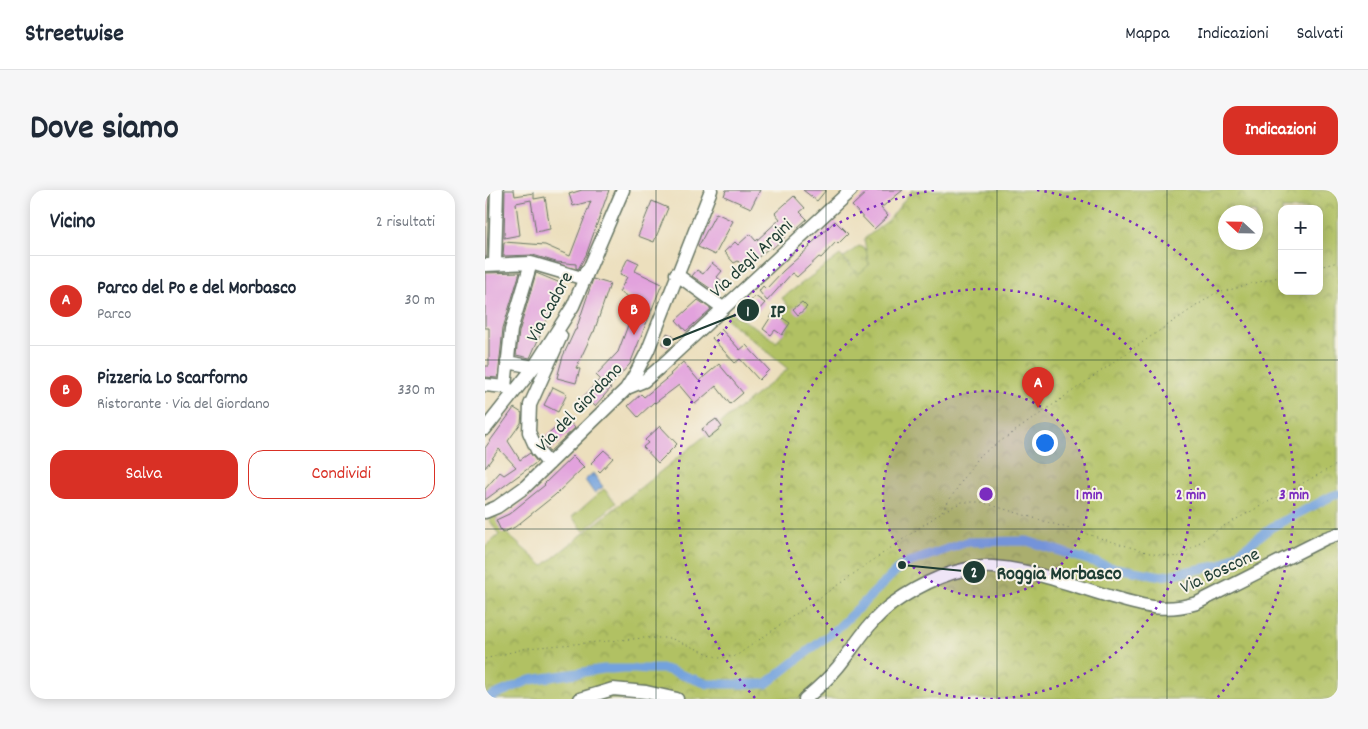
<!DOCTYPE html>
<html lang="it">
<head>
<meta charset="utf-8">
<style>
  body { margin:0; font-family:Dekko,sans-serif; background:#f6f6f7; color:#1f2937 }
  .controls { position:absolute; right:15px; top:15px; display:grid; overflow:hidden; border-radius:10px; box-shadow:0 2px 12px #0003 }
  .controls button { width:45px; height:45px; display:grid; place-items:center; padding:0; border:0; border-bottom:1px solid #e0e1e3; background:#fff; color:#1f2937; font:25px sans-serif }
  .compass { position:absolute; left:733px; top:15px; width:45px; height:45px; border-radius:50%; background:#fff; box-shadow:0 2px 12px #0003; rotate:292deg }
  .you { position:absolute; left:559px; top:252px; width:18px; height:18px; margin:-12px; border:4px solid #fff; border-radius:50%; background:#1a73e8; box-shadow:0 0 0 8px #1a73e833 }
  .badge { display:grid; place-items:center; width:32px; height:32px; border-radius:50%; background:#d93025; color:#fff; font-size:16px; font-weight:700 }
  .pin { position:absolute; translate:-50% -41px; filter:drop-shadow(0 1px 2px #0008) }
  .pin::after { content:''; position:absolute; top:26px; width:18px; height:15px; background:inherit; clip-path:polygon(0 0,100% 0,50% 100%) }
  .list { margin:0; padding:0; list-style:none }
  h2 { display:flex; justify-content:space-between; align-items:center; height:65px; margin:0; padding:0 20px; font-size:21px }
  h2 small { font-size:16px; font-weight:400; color:#747a83 }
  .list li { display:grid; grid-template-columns:32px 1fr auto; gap:15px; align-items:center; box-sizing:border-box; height:90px; padding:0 20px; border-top:1px solid #e0e1e3 }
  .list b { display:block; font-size:19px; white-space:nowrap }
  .list p { margin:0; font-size:16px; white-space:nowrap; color:#747a83 }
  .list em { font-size:16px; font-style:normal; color:#747a83 }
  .actions { display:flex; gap:10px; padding:15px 20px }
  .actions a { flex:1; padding:11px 0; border:1px solid #d93025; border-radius:15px; text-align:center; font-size:18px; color:#d93025 }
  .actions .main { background:#d93025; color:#fff }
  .map { position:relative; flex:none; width:853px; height:509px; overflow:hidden; border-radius:15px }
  header { display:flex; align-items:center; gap:30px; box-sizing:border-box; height:70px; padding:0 25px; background:#fff; border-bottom:1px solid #e0e1e3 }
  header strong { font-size:24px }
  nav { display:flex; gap:28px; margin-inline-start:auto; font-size:18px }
  .intro { display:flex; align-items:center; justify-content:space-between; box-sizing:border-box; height:120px; padding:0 30px }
  h1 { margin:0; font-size:35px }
  .button { padding:12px 22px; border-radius:15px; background:#d93025; color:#fff; font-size:18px; font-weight:700 }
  main { display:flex; gap:30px; padding:0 30px }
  aside { flex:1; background:#fff; border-radius:15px; box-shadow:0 2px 12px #0003 }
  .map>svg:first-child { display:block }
  .grass { fill:url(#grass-tufts); stroke:#687f4c }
  .park { fill:url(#park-crowns); stroke:#687f4c; fill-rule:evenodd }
  .pitch { fill:#b1c164; stroke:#687f4c }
  .water { fill:url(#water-ripples); stroke:#497088 }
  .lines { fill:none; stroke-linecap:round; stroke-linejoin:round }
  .canal { stroke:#73a2dd; stroke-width:9 }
  .building { fill:#e2a2dd }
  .minor-casing { stroke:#677664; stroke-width:15 }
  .path { stroke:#677664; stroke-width:1; stroke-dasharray:1 4; stroke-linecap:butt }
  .minor { stroke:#fff; stroke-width:12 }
  .grid { fill:none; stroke:#1f3d34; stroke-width:1; stroke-opacity:0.55 }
  .ring { fill:none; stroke:#7b2cbf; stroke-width:2.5; stroke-dasharray:2.5 5 }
  .labels { text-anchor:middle; stroke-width:4; stroke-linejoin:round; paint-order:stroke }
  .street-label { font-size:19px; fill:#1f3d34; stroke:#f7f3e8 }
  .centre { fill:#7b2cbf; stroke:#f7f3e8; stroke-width:2.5 }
  .ring-label { font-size:15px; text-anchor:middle; font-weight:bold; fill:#7b2cbf; stroke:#f7f3e8; stroke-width:4; stroke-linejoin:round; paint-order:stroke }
  .leader { fill:none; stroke:#1f3d34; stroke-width:2 }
  .callout-dot { fill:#1f3d34; stroke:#f7f3e8; stroke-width:2 }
  .mark-label { font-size:15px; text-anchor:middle; font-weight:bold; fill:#fff }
  .callout-label { font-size:20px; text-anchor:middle; font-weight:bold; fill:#1f3d34; stroke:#f7f3e8; stroke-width:4; stroke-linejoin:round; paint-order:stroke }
</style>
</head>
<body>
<header>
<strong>Streetwise</strong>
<nav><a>Mappa</a><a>Indicazioni</a><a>Salvati</a></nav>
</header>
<div class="intro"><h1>Dove siamo</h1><a class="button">Indicazioni</a></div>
<main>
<aside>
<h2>Vicino<small>2 risultati</small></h2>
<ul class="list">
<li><span class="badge">A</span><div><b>Parco del Po e del Morbasco</b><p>Parco</p></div><em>30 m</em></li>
<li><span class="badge">B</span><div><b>Pizzeria Lo Scarforno</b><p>Ristorante · Via del Giordano</p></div><em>330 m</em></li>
</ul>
<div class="actions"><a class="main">Salva</a><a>Condividi</a></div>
</aside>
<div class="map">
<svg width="853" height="509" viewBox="0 0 853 509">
  <defs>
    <pattern id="grass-tufts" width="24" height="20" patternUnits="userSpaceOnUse" patternTransform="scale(1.25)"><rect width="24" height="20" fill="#b1c164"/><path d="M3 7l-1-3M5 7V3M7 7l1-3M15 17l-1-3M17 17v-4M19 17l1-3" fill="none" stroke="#8f9e53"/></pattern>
    <pattern id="park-crowns" width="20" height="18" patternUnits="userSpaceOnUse" patternTransform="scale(1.25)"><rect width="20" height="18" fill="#b1c164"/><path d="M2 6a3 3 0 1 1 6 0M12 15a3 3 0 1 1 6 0" fill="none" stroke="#8f9e53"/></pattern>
    <pattern id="water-ripples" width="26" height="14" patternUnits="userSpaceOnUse" patternTransform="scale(1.25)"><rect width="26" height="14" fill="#73a2dd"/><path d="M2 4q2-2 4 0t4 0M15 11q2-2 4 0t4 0" fill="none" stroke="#5e85b4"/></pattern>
  </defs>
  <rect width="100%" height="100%" fill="#f7f3e8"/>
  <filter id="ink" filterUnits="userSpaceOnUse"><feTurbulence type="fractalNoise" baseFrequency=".02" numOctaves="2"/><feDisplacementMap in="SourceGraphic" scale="10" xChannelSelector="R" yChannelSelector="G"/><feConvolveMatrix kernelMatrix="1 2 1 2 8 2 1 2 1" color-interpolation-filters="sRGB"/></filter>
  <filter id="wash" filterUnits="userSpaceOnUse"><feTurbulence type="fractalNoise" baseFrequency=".0096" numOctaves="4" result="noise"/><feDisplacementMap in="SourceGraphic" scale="20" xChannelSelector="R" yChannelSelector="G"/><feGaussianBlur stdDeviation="1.12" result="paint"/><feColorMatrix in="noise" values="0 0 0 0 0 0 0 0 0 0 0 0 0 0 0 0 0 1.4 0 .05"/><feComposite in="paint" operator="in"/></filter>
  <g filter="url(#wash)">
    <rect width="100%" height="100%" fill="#ecdfbd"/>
    <!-- grass -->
    <path class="grass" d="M374,56L379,58L388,68L386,75L374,85L366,84L365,74L358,68Z"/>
    <!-- park -->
    <path class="park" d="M427,0H853V509H0V357L14,345L4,329L10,325L19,341L58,376L303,179L240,128L245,123L270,137L292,152L305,133L298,128L303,116L297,108L355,65L368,80L375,83L384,75L379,49L404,30ZM797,19H834V101H797ZM741,22H771V52H741Z"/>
    <!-- pitch -->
    <path class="pitch" d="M119,299L131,313L99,341L87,327Z"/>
    <!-- water -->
    <path class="water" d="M108,283L118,297L109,303L100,290Z"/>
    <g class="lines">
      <!-- canal -->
      <path class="canal" d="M0,509L45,490L119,479H180L223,494H281L353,438L417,375L482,352L542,351L625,377L677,386L737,375L787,337L847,306L853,304"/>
    </g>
    <g id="blocks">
      <!-- building -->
      <path class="building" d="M0,0H4L2,67H0Z
        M20,0H29L30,6L49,3V9L60,7L65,39L51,42L46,10L31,13L35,45L19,48Z
        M97,0H124L101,65L93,79L91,78V74L71,72L48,65L18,66L19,52L60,55L85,66L106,11L88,16L84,4Z
        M241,0H275L266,18L239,6Z
        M318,0H341L332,11Z
        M384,0H418L396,18L403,26L389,39L367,16Z
        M309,6L320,18L315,22L322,29L312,38L305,29L293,40L300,47L287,59L285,57L260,79L253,71L249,73L239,62L250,52L253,55L265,44L271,51L295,29L290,23Z
        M167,11L183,18L169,52L153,46Z
        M231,23L248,31L230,65L213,57Z
        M350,31L363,44L353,54L351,52L336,68L334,67L312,87L307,83L282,111L274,101L278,96L281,99L298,81L325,57L324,56Z
        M143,68L154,73L150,81L177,94L145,174L124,197L126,198L110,216L99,206L115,189L111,185L133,162L152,111L134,102L142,87L135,84Z
        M227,73L237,81L232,87L239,93L232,103L207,86L212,80L218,84Z
        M35,82L18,138L13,188L0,187V176H4V138H0V83Z
        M51,83L78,94L45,168L31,165L34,142Z
        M108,89L125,94L109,142H108L91,178L95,179L91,193L72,188L78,166L90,140H91Z
        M270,106L280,113L273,121L264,113Z
        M213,110L226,119L201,141L191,130Z
        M317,112L322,117L313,125L308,119Z
        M289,122L305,133L297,145L290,140L286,145L278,139Z
        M236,139L255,160L261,155L284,180L274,190L255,169L250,173L227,148Z
        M182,143L188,146L183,157L177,154Z
        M198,172L214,191L234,174L258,203L245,214L231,196L210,214L194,195L170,213L169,212L153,227L143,216L156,204L159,207L186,185L185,184Z
        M68,197L82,204L73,222L59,215Z
        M29,218L37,223L36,233L23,251L35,270L45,263L52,272L0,310V299L15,282L19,285L31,277L14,259L0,278V258Z
        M81,228L90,238L64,262L57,250Z
        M231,229L237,237L223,248L217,239Z
        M175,236L192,254L173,273L158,257L163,253L160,250Z
        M119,260L128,268L115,282L106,273Z
        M88,266L99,277L70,305L30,337L17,343L11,330L24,324L60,295L59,294Z"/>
    </g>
  </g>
  <g filter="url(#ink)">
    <use href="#blocks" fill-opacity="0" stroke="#677664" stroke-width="1"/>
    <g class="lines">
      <!-- minor casing -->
      <g class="minor-casing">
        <path id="minor" d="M10,73L12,0
          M0,75L46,73L100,89L101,81
          M191,84L238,118
          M22,172L49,177
          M0,195L20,197L26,201
          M20,197L26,140L46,73
          M142,198L159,191L173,179L366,0
          M0,239L49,177L88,116L138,0
          M64,274L52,260L44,242L45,215L76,146
          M0,322L12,317L40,297L141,199L151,183L163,160L226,0
          M95,509L128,499L161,502L192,509
          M320,509C332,499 343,489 353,477C370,456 384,431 407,414C435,394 473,375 509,377C549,380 589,396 627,407C660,416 678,423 712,413L841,348L853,344"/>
      </g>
      <!-- path -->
      <path class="path" d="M834,77L853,72
        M457,321L493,267L668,145L729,104L797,86
        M0,469L42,458L159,448H185L234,468L251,466L457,322L477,312H496L668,364L693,367L737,337L853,274"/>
      <!-- minor -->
      <use href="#minor" class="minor"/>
    </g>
  </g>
  <!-- grid -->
  <path class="grid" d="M171,0V509M341,0V509M512,0V509M682,0V509M0,170H853M0,339H853"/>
  <!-- distance rings -->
  <circle cx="501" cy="304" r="103" fill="#7b2cbf" fill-opacity=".12"/>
  <g class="ring">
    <circle cx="501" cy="304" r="103"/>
    <circle cx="501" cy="304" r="205"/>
    <path d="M270 508A308 308 0 0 1 450 0M552 0A308 308 0 0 1 732 508"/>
  </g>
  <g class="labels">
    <!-- street labels -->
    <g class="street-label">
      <text transform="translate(265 67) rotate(-43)" y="7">Via degli Argini</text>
      <text transform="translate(63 116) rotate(-61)" y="7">Via Cadore</text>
      <text transform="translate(93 216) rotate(-46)" y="7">Via del Giordano</text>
      <text transform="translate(734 379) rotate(-25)" y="7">Via Boscone</text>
    </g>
  </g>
  <circle cx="501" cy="304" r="8" class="centre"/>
  <g class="ring-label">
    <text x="604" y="309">1 min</text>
    <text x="706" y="309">2 min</text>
    <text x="809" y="309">3 min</text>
  </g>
  <!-- callouts -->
  <path class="leader" d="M182 152L263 120M417 375L489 382"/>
  <g class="callout-dot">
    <circle cx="182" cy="152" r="5"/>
    <circle cx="417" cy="375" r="5"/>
    <circle cx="263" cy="120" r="12"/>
    <circle cx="489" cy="382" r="12"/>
  </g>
  <g class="mark-label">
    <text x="263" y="126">1</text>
    <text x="489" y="387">2</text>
  </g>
  <g class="callout-label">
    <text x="293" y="127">IP</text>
    <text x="574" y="389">Roggia Morbasco</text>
  </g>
</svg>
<div class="controls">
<button>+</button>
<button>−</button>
</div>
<svg class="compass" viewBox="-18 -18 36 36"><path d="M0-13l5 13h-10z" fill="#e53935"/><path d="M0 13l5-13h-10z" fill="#747a83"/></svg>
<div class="you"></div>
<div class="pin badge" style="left:553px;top:218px">A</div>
<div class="pin badge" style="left:149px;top:145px">B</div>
</div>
</main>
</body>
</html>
